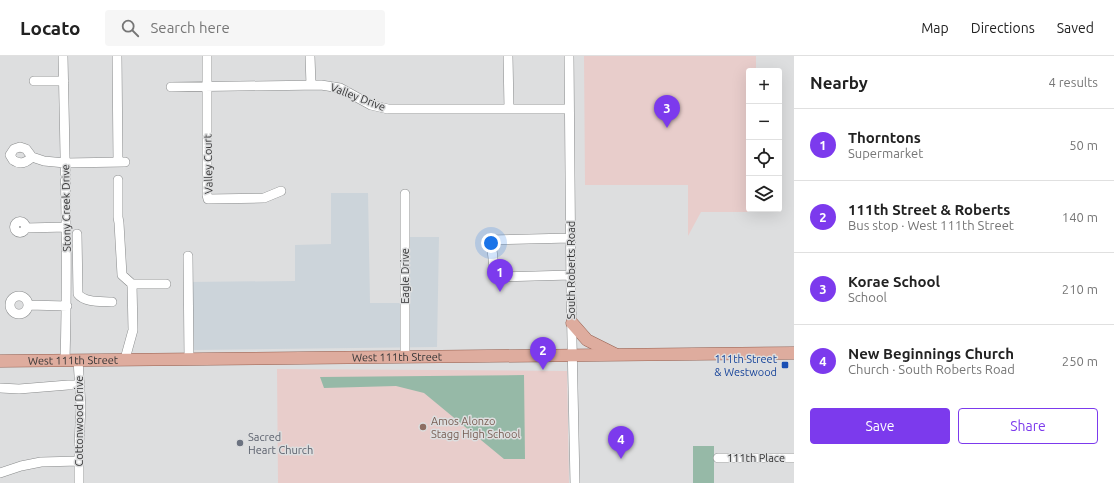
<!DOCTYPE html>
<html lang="en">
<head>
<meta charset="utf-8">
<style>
  body { margin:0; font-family:Ubuntu,sans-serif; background:#f6f6f6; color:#222 }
  .controls { position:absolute; right:12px; top:12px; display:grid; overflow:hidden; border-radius:4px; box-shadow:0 4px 16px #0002 }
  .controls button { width:36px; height:36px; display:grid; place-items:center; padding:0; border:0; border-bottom:1px solid #e0e0e0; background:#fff; color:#222; font:20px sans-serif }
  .you { position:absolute; left:491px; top:187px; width:14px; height:14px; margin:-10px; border:3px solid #fff; border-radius:50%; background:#1a73e8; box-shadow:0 0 0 6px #1a73e833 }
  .badge { display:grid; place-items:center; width:26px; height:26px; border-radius:50%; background:#7c3aed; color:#fff; font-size:13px; font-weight:700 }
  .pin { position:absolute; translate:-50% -33px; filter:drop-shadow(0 1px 2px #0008) }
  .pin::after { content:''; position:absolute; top:21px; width:14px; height:12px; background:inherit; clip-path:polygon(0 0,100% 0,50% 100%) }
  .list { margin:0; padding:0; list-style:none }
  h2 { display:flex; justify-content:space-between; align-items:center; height:52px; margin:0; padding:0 16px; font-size:17px }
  h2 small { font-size:13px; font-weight:400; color:#767676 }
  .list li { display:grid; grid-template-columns:26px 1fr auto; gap:12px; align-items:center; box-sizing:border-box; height:72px; padding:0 16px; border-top:1px solid #e0e0e0 }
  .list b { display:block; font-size:15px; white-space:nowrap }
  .list p { margin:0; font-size:13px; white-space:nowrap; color:#767676 }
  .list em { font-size:13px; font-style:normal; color:#767676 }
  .actions { display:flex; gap:8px; padding:12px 16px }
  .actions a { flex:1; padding:9px 0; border:1px solid #7c3aed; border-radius:4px; text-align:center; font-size:14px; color:#7c3aed }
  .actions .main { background:#7c3aed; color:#fff }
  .icon { flex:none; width:22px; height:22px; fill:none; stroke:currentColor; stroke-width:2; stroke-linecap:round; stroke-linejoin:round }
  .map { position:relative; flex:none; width:794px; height:427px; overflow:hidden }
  header { display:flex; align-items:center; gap:24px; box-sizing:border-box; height:56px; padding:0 20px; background:#fff; border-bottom:1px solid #e0e0e0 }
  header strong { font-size:19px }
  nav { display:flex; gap:22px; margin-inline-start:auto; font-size:14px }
  .search { width:280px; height:36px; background:#f6f6f6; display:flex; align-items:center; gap:10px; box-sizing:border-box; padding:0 14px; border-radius:4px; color:#767676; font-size:15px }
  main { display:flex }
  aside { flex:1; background:#fff }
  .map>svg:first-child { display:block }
  .built { fill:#ccd4da }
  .education { fill:#e8cdcb }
  .green { fill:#96b9a7 }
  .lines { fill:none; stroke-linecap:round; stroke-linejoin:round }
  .minor-casing { stroke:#888a8b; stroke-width:10 }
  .major-casing { stroke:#955f4f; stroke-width:13 }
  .minor { stroke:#fff; stroke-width:9 }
  .major { stroke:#deac9e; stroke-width:12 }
  .transit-dot { fill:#1a4fb4; stroke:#dddedf; stroke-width:1.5 }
  .education-dot { fill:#8d6e63; stroke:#dddedf; stroke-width:1.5 }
  .worship-dot { fill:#6b7280; stroke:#dddedf; stroke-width:1.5 }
  .labels { text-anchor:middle; stroke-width:3; stroke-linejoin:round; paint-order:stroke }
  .street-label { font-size:11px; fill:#353536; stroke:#dddedf }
  .transit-label { font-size:11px; fill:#164399; stroke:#dddedf; text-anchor:end }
  .education-label { font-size:11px; fill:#785e54; stroke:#dddedf; text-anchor:start }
  .worship-label { font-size:11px; fill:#5b616d; stroke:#dddedf; text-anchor:start }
</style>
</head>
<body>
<header>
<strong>Locato</strong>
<div class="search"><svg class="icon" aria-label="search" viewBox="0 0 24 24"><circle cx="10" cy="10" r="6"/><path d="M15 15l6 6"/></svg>Search here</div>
<nav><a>Map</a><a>Directions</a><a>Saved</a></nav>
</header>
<main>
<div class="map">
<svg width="794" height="427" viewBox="0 0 794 427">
  <rect width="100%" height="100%" fill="#dddedf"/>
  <!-- built -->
  <path class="built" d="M331,137H368L370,247H410V181H439L437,291L189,294L188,226L295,225V189L331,188Z"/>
  <!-- education -->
  <path class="education" d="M584,0H756V15H749V153H757V156H701L688,180V129H585Z
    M277,313L567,315L569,427H278Z"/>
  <!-- green -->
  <path class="green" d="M524,319L525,403H504L424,337L396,330L324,332L320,321Z
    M693,390H714V427H693Z"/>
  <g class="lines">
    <!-- minor casing -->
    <g class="minor-casing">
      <path id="minor" d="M63,0C65,101 68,203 65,304
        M117,0L118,106
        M207,0V139L208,143L264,142L281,135
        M310,0L311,29
        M508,0L509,53
        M569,0L571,237L575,427
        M34,25H64
        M171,31L321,29L340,32L371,49L388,53H569
        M32,101C26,107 20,109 13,104L10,99L14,93L20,91L26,93L32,101L44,105L65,107L125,106
        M118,124V161L119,167L122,219L132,228L133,274L125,303
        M405,138V302
        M14.5 171a5.5 5.5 0 1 1 11 0a5.5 5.5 0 1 1-11 0Z
        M25,172L67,171
        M77,178L78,238C85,247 102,245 112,246
        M188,200L189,303
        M571,219L495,221L491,184L571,182
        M132,228H166
        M10 249a9 9 0 1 1 18 0a9 9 0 1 1-18 0Z
        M28,249L67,250
        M78,304L81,351L79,388V427
        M0,332L19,333L68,329H80
        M718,402H794
        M0,417L21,410L41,406L79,405"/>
    </g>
    <!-- major casing -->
    <g class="major-casing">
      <g id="major">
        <path d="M572,267L587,284L615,298"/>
        <path id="s1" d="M0,305L794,297"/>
      </g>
    </g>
    <!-- minor -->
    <use href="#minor" class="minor"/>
    <!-- major -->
    <use href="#major" class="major"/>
  </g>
  <!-- markers -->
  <rect class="transit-dot" x="781" y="305" width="8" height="8" rx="2"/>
  <circle class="education-dot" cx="423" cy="371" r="4"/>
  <circle class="worship-dot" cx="240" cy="387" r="4"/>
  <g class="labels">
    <!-- street labels -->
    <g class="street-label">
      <text transform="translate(358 41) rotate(21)" y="4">Valley Drive</text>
      <text transform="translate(208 108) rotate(-91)" y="4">Valley Court</text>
      <text transform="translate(66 152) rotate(-91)" y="4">Stony Creek Drive</text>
      <text transform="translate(571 214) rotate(-90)" y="4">South Roberts Road</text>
      <text transform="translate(405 220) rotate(-90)" y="4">Eagle Drive</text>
      <text dy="4" stroke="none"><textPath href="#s1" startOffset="397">West 111th Street</textPath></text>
      <text dy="4" stroke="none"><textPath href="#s1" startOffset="73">West 111th Street</textPath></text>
      <text transform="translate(79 365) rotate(-90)" y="4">Cottonwood Drive</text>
      <text x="756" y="406">111th Place</text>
    </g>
    <!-- transit labels -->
    <g class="transit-label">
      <text x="777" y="307">111th Street<tspan x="777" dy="13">&amp; Westwood</tspan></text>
    </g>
    <!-- education labels -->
    <g class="education-label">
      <text x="431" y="369">Amos Alonzo<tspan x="431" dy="13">Stagg High School</tspan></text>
    </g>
    <!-- worship labels -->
    <g class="worship-label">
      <text x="248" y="385">Sacred<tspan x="248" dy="13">Heart Church</tspan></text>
    </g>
  </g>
</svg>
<div class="controls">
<button>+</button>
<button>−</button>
<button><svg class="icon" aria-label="locate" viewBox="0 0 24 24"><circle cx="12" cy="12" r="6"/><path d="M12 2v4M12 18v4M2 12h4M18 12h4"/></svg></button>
<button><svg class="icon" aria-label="layers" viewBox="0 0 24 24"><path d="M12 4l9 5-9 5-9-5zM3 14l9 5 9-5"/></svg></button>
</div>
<div class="you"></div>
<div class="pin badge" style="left:500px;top:236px">1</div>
<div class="pin badge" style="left:543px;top:314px">2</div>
<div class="pin badge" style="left:667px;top:72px">3</div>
<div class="pin badge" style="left:621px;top:403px">4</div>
</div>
<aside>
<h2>Nearby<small>4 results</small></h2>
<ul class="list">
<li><span class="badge">1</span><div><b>Thorntons</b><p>Supermarket</p></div><em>50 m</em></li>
<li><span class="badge">2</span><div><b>111th Street &amp; Roberts</b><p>Bus stop · West 111th Street</p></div><em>140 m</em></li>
<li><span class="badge">3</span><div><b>Korae School</b><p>School</p></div><em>210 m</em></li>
<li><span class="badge">4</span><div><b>New Beginnings Church</b><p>Church · South Roberts Road</p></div><em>250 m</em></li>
</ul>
<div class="actions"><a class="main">Save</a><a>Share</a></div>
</aside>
</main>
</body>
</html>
